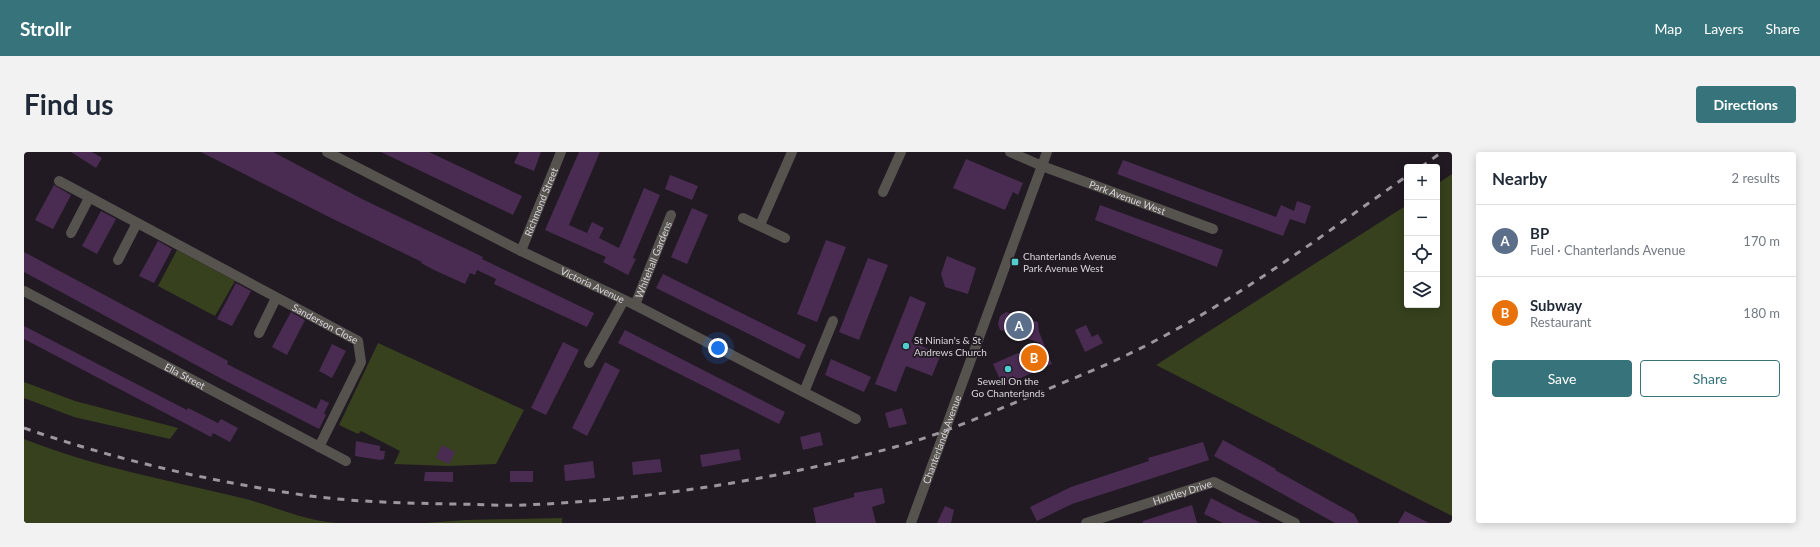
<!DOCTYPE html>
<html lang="en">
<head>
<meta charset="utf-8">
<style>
  body { margin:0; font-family:Lato,sans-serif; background:#f2f2f3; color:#1f2937 }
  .controls { position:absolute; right:12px; top:12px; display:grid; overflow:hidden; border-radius:4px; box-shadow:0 2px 10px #0003 }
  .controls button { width:36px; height:36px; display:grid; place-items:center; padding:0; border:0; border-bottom:1px solid #e0e1e3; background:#fff; color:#1f2937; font:20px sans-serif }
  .you { position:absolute; left:694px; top:196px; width:14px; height:14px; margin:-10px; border:3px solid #fff; border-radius:50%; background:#1a73e8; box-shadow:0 0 0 6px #1a73e833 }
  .badge { display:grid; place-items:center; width:26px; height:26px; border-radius:50%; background:#36737b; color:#fff; font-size:13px; font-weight:700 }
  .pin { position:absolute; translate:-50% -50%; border:2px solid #fff; box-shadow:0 1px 4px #0006 }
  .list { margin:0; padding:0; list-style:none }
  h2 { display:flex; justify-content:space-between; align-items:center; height:52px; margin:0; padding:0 16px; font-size:17px }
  h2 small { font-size:13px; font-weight:400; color:#747a83 }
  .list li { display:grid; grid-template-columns:26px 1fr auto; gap:12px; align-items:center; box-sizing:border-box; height:72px; padding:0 16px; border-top:1px solid #e0e1e3 }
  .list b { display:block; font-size:15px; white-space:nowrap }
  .list p { margin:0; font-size:13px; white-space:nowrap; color:#747a83 }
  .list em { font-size:13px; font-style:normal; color:#747a83 }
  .actions { display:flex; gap:8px; padding:12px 16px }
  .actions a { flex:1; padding:9px 0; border:1px solid #36737b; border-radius:4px; text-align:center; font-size:14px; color:#36737b }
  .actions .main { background:#36737b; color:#fff }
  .icon { flex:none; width:22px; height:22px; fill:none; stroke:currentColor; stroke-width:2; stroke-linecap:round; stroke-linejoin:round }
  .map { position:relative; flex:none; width:1428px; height:371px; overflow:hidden; border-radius:4px }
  header { display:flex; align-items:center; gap:24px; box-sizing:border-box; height:56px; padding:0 20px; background:#36737b; color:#fff }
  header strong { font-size:19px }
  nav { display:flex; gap:22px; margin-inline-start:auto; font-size:14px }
  .intro { display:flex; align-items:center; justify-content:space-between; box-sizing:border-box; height:96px; padding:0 24px }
  h1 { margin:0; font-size:28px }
  .button { padding:10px 18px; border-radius:4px; background:#36737b; color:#fff; font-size:14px; font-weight:700 }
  main { display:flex; gap:24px; padding:0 24px }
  aside { flex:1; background:#fff; border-radius:4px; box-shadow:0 2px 10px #0003 }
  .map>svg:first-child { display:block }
  .green { fill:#37411d }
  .building { fill:#4a2c53 }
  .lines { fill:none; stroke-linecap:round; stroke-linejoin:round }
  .minor { stroke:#56524e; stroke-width:10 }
  .rail { stroke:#9c969d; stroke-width:3; stroke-dasharray:7 7; stroke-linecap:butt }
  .poi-dot { fill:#52cdce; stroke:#211a23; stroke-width:1.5 }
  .labels { text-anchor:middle; stroke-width:3.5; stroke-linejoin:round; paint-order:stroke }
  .street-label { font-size:10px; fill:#dbd6dc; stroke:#211a23 }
  .poi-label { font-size:10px; fill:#dbd6dc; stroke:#211a23; text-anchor:start }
</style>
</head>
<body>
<header>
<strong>Strollr</strong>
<nav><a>Map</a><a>Layers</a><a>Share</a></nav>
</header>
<div class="intro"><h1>Find us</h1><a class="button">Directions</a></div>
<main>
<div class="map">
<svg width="1428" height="371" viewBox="0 0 1428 371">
  <rect width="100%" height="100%" fill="#211a23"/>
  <!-- green -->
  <path class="green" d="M1428,22V364L1132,213L1383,53V153H1413V32Z
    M153,98L211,129L191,164L134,134Z
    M354,191L500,258L472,312L425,314L370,312L376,299L337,279L334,282L315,273Z
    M0,230L51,249L154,276L146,287L50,265L0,246Z
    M0,287C70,315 144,328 218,346C250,354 280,369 314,371H0Z
    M538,366V371H401L442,368Z"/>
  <!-- building -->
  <path class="building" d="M47,0H68L78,6L72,16Z
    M177,0H249L338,47L459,105L458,107L570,161L563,175L470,132L472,127L453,118L451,123L446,121L441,132L410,118L397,111L398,110L309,67Z
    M357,0H405L498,44L489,63Z
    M495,0H517L510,19L490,11Z
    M555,0H576L545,73L563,81L568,70L580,76L575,86L595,96L620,36L636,43L609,106L612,107L604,123L579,110L582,105L521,78Z
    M942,7L999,31L994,43L989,40L981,58L929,36Z
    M1099,8L1252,65L1257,53L1270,59L1273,49L1287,54L1281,72L1266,67L1259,84L1093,22Z
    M646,23L674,34L668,48L641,37Z
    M30,33L47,43L29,77L11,68Z
    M1076,53L1199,98L1193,115L1071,68Z
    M668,56L684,63L663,112L647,105Z
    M77,59L92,67L73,102L58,94Z
    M802,88L822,95L793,170L773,162Z
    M134,89L148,97L130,131L115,124Z
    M0,100L204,209L203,212L292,257L297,247L305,251L300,261L302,263L295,277L198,227L0,120Z
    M923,104L952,116L944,142L921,135L917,122Z
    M844,106L864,113L835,188L815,180Z
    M639,122L782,193L775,207L632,136Z
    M212,131L227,139L208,174L193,167Z
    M886,144L902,151L887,190L917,202L908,224L882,214L872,240L851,232Z
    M267,160L281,168L263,203L248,195Z
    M982,160L1014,170L1015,180L1028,212L979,234L969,212L1017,191L976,178L974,172L976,164Z
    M1062,173L1068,185L1074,182L1079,191L1061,200L1051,178Z
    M0,174L163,258L164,256L194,271L197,267L214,276L206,290L189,281L187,285L0,187Z
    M601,178L761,260L755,272L594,191Z
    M539,190L555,198L522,263L507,256Z
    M308,192L322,199L308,226L295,219Z
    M807,207L847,225L840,240L801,223Z
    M581,210L596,218L563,284L548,276Z
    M878,256L883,272L865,276L861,261Z
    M796,280L799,293L779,298L776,285Z
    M1199,288L1252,317L1251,318L1330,362L1335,371H1311L1190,304Z
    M332,289L356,294V299H361L360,307L356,308L331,304Z
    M1179,290L1185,308L1048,352L1013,369L1006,355L1047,335L1125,309L1124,306Z
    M418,293L431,300L425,312L412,306Z
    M715,297L717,308L678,315L676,303Z
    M636,307L638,320L609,323L608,310Z
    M569,309L571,326L541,329L540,313Z
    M486,319H509V330H486Z
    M401,320H429V330L400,329Z
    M858,336L861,351L848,355L852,371H792L789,356L830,345V341Z
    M1187,346L1214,360L1237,371H1199L1180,362Z
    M1168,353L1173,371H1119V369Z
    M921,354L930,358L927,371H913Z
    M1381,359L1405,371H1374Z"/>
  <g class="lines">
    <!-- minor -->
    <g class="minor">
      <path id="s1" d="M303,0L497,99L611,153L832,267"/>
      <path id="s2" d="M986,0L1018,14L1189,77"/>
      <path id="s3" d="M35,29L334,189L337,210L295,295"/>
      <path d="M859,40L877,0"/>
      <path d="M719,66L761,86"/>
      <path d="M736,73L768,0"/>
      <path d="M47,81L65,46"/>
      <path id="s4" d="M497,99L537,0"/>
      <path d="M94,108L113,71"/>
      <path id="s5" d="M0,139L322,309"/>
      <path id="s6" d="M611,153L647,63"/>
      <path d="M235,181L252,146"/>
      <path d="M565,211L600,148"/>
      <path d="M780,240L809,169"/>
      <path id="s7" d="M887,371L1023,0"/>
      <path id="s8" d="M1062,371L1190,330L1271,371"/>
    </g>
    <!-- rail -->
    <path class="rail" d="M1397,15L1418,0
      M0,276C92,308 189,330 286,344C332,350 380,351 426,352C451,352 475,354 500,353C624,348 758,327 878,293C920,281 961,263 1002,246C1031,234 1061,222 1090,209C1195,161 1289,90 1383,24"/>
  </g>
  <!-- markers -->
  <g class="poi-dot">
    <rect x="987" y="106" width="8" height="8" rx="2"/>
    <circle cx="882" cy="194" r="4"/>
    <circle cx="984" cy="217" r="4"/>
  </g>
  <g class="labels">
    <!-- street labels -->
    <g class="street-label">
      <text dy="4" stroke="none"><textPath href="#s2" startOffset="126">Park Avenue West</textPath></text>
      <text dy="4" stroke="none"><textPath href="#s4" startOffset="53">Richmond Street</textPath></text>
      <text dy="4" stroke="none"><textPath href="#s6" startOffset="49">Whitehall Gardens</textPath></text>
      <text dy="4" stroke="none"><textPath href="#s1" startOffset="297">Victoria Avenue</textPath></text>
      <text dy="4" stroke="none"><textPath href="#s3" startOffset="302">Sanderson Close</textPath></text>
      <text dy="4" stroke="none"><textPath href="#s5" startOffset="182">Ella Street</textPath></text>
      <text dy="4" stroke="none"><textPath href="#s7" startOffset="89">Chanterlands Avenue</textPath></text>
      <text dy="4" stroke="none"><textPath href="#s8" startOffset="101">Huntley Drive</textPath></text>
    </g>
    <!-- poi labels -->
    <g class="poi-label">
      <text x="999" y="108">Chanterlands Avenue<tspan x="999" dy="12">Park Avenue West</tspan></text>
      <text x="890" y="192">St Ninian's &amp; St<tspan x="890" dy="12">Andrews Church</tspan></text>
      <text x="984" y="233" text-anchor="middle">Sewell On the<tspan x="984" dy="12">Go Chanterlands</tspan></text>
    </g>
  </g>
</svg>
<div class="controls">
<button>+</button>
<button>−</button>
<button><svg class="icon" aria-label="locate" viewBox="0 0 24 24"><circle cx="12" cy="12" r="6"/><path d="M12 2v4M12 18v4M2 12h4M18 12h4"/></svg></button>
<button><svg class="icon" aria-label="layers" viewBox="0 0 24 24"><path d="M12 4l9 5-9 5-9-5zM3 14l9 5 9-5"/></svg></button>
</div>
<div class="you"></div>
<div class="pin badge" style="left:995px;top:174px;background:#5c6f8a">A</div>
<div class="pin badge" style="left:1010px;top:206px;background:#e8710a">B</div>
</div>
<aside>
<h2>Nearby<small>2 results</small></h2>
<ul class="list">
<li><span class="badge" style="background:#5c6f8a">A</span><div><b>BP</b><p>Fuel · Chanterlands Avenue</p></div><em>170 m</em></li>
<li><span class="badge" style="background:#e8710a">B</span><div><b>Subway</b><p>Restaurant</p></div><em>180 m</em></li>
</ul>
<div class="actions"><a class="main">Save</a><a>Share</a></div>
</aside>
</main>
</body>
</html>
